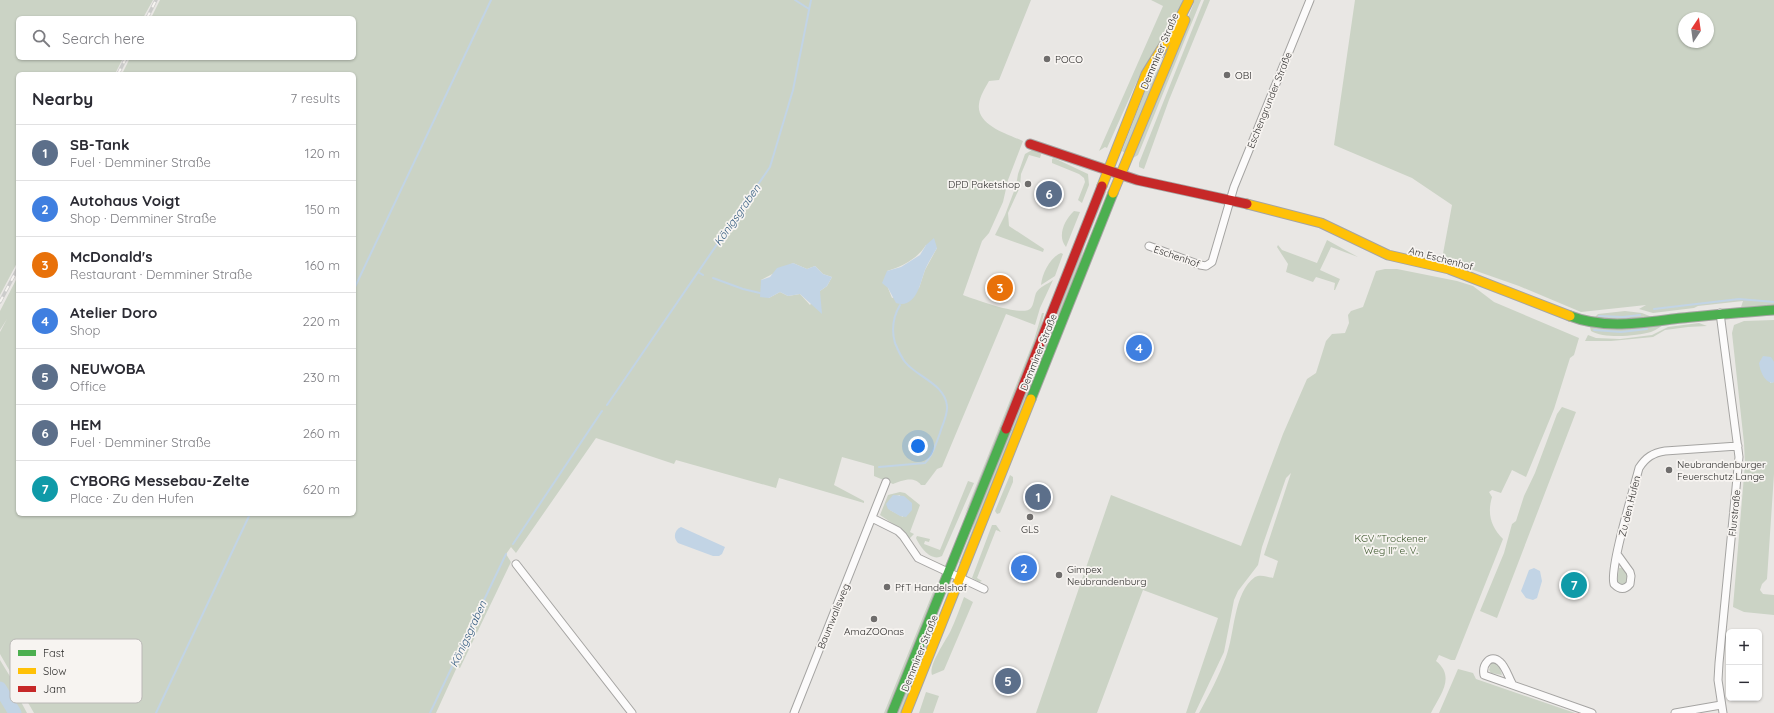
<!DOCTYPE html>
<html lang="en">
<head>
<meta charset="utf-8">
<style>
  body { margin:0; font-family:Quicksand,sans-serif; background:#f7f7f7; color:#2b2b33 }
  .controls { position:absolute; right:12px; bottom:12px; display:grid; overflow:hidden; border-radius:6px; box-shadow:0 1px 3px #0004 }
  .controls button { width:36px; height:36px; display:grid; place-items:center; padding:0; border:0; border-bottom:1px solid #e1e1e2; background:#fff; color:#2b2b33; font:20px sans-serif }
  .compass { position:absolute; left:1678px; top:12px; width:36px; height:36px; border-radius:50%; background:#fff; box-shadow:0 1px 3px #0004; rotate:13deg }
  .you { position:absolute; left:918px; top:446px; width:14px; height:14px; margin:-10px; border:3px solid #fff; border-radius:50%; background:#1a73e8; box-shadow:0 0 0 6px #1a73e833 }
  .badge { display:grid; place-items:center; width:26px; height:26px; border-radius:50%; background:#2563eb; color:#fff; font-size:13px; font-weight:700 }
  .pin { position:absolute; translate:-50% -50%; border:2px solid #fff; box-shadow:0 1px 4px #0006 }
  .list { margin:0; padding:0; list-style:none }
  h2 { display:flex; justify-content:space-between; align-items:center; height:52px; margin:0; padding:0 16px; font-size:17px }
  h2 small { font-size:13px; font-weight:400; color:#7c7c81 }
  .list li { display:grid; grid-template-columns:26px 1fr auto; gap:12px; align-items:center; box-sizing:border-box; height:56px; padding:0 16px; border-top:1px solid #e1e1e2 }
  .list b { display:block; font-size:15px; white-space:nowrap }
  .list p { margin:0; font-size:13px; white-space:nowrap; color:#7c7c81 }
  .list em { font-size:13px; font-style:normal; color:#7c7c81 }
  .icon { flex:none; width:22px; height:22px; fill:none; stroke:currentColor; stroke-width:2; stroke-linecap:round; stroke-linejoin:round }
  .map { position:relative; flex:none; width:1774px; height:713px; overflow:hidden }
  .search { position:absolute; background:#fff; box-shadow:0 1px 3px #0004; left:16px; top:16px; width:340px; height:44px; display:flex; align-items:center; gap:10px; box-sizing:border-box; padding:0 14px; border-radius:6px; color:#7c7c81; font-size:15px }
  .panel { position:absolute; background:#fff; box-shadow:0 1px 3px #0004; left:16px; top:72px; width:340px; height:444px; border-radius:6px }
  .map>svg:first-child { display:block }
  .green { fill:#cbd3c5; fill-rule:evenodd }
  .water { fill:#c2d4e5 }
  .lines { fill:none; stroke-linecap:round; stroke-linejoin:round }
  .stream { stroke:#c2d4e5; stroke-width:2 }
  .river { stroke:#c2d4e5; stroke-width:13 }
  .street-casing { stroke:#a5a4a2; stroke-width:9 }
  .fast-casing { stroke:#a5a4a2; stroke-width:11 }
  .slow-casing { stroke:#a5a4a2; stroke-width:11 }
  .jam-casing { stroke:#a5a4a2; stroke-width:11 }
  .street { stroke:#fcfbfb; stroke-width:7 }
  .fast { stroke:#4caf50; stroke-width:9 }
  .slow { stroke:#ffc107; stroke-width:9 }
  .jam { stroke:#c62828; stroke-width:9 }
  .rail-casing { stroke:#cccccb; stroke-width:3.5 }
  .rail { stroke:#f7f4f1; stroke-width:2; stroke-dasharray:6; stroke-linecap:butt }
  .poi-dot { fill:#6f6d6c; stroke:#f7f4f1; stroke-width:1.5 }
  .labels { text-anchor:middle; stroke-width:3.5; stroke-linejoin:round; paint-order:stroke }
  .street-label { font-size:10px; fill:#2d2c2b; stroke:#f7f4f1 }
  .poi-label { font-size:10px; fill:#2d2c2b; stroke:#f7f4f1; text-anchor:start }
  .park-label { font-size:10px; fill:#385429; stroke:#f7f4f1 }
  .water-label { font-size:11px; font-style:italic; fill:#315a7f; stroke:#f7f4f1 }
  .key { fill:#f7f4f1; stroke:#bab8b6; stroke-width:1 }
  .key-label { font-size:11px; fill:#2d2c2b }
</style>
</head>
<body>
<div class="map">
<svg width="1774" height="713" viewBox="0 0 1774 713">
  <rect width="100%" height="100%" fill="#e9e7e4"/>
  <!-- green -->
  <path class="green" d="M0,0H153L143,18H18V58H123L115,74H18V261L0,295Z
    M160,0H1031L999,80L989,81C985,88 980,96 979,104C976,125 1007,134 1023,141L1008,180L1003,202L989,233L982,241L963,295C974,299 1024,318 1031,308C1034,304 1034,298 1036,293C1039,287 1048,284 1053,280L1040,308L1035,325L1006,314L942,467L937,469L925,485H921C914,475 901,481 893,484L874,476V466L842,457L834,485L864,501V503L779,478L776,488L676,460L674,464L596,438L516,553L511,547L506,554L511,562L460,668L457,667L436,713H34L0,654V332L7,319L0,330V311L18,276V514H354V74H122L130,58H354V18H151ZM926,245L937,248L925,270L919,288L892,298L888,288L887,271C903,266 917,259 926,245ZM793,263L807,269L815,266L823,274L832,277L827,286L820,291L810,305L800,294L788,296L780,292L769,298L761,280Z
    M1151,0H1186L1169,32L1142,70L1107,148L1105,147L1099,151L1163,6Z
    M1195,0H1201L1138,155L1133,158Z
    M1204,0H1210L1169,100L1144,169L1139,167V163Z
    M1355,0H1774V306L1741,307L1743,301L1698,306L1694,308L1653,313L1639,309L1646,305L1581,312L1519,286L1442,259L1452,205L1412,178L1334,145ZM1684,18H1708V42H1684Z
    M1154,68L1158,69V72L1125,153L1122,151Z
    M1032,150L1040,152L1041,155L1040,158L1029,155L1021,174L1020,187L1008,213L1009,226L1044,249L1043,252L995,235L1005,215L1016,186L1018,174L1025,154Z
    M1054,158L1088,174L1089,185L1082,203L1078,200L1085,182L1084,178L1079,174L1052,163V159Z
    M1103,191L1106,192L1084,247L1079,268L961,564L959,563L972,530L978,508L1076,266L1085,237Z
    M1074,211L1080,212L1066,247C1057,237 1064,220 1074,211Z
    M1327,240L1358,257L1331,247L1320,270L1340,279L1335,290H1334L1335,283L1316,277L1313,282L1286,272L1288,264L1277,247L1278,245L1282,250L1317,263Z
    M1061,253L1063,254L1055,276L1041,285C1042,274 1050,257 1061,253Z
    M1385,269H1397L1457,281L1473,286L1494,302L1579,338L1574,355L1570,358L1554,409L1526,477L1512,470L1501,493L1492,490L1489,492L1492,497C1487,514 1491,527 1503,539L1455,660H1451L1439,655L1436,661C1456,677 1440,695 1431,713H1199C1209,695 1219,676 1226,657C1235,634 1233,593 1255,577C1261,574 1267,577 1273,578L1278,561L1264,555L1291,473L1286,478L1262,547L1258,565L1238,591L1234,600L1224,652L1195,713H1186L1218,618L1143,590L1097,713H1036L1111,495L1241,546L1283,434L1307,379L1316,373L1326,341L1332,334L1345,333L1349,323L1348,315L1351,311L1363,307L1376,271Z
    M1625,311L1642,313L1652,317L1622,321L1593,319L1598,314Z
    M1042,313H1044L1040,331L973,498L964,516L1034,340Z
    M1774,320V365V362L1770,383L1774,382V474L1767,579L1762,584L1760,590L1763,594L1774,595V615L1744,612L1733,607L1745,464L1744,443L1732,333L1734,325L1744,321Z
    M1667,323C1662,325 1657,330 1651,332C1637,336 1604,339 1591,331L1590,327L1591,326Z
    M1699,323L1707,326L1688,327L1665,330L1653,337L1611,341H1585L1588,335L1596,338L1620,339L1652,335L1668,327Z
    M1562,407L1576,412L1497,618L1480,611L1504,553L1512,524L1516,521L1524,496L1535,473L1557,414Z
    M1010,475L1013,477V482L1000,513L997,514L995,511Z
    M968,481L974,483L942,556C931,562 920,547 916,538L917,536L930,539L929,542L925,541L924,544L940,550Z
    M900,492L905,493L920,505L910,532L914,534L909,539L905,532L880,515L888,495ZM900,495L903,517L890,510L896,496Z
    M992,525H996L1001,532L996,530L977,578L982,581L979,582L972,578Z
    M1619,568H1623C1626,573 1630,579 1625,584H1620L1617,582Z
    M936,590L887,713H884L933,592Z
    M964,597L973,602L944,670L932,675C928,665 947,639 951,630C956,619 960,608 964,597Z
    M935,621L932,635L901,713H896Z
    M0,660L14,683V689L27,713H0Z
    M1495,662L1499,665L1502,675L1491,673L1489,670L1491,663Z
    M1458,669L1473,673L1476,679L1575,713H1439Z
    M926,692L939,696L933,713H919Z"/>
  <!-- water -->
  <path class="water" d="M934,238L937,248C933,255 928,263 925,270C920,284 916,309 896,303L888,288L882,283L887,271L901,267L920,255L926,245Z
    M793,263L807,269L815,266L823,274L832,277L827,286L820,291L822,314L800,294L788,296L780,292L769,298L760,297L761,280L770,277L777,268Z
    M1763,356L1771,357L1774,362V382L1772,383C1764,381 1760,371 1759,363Z
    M893,495L904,496L912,503V510L906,517L900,516L888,509L886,504Z
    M681,527L725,547L722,554L719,556H713L678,543C673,538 674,530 681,527Z
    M1534,568L1540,571L1542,581L1537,598L1533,600L1526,598L1521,591L1529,570Z"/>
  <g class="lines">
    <!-- stream -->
    <path class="stream" d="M795,0L809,9
      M698,272L703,275
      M713,278L743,289L760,293
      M354,289L491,0
      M1654,309L1739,299L1774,302
      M1599,316L1623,317L1640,315
      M1594,330L1621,332L1647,329
      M607,405L770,167L793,90L811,0
      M879,467L925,463C933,456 936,443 940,433C942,425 948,415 947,406C945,384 917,377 905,362C901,357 898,350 895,343C891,329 893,317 900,305
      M513,544L602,411
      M156,713L250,514
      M430,713L506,554"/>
    <!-- river -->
    <path class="river" d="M0,688L15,713"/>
    <!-- street casing -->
    <g class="street-casing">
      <path id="street" d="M1149,246L1200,265L1206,266L1212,262L1234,187L1310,0
        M1720,313L1739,457L1719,663L1718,680L1723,713
        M872,518L898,531L903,536L918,558L984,589
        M1617,554L1630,572L1631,576L1630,584C1625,590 1620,590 1614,584C1609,569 1634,488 1639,468C1646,457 1653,453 1665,451L1738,446
        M516,564L632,713
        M1513,685C1509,679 1506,667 1500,662C1490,653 1482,665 1484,675L1592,713
        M794,713L886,482
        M1675,713L1721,705"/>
    </g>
    <!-- fast casing -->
    <g class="fast-casing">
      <path id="fast" d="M1570,316C1606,330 1645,322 1682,318C1713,315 1743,312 1774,310
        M1031,399L1113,193
        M892,713L1006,429"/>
    </g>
    <!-- slow casing -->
    <g class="slow-casing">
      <path id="slow" d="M1102,186L1146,74L1177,24L1189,0
        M1113,193L1185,20
        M1247,204L1321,223L1388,255L1449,269L1570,316
        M906,713L1031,399"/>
    </g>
    <!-- jam casing -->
    <g class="jam-casing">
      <path id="jam" d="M1030,144L1137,180L1247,204
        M1006,429L1102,186"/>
    </g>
    <!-- street -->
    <use href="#street" class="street"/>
    <!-- fast -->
    <use href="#fast" class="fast"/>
    <!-- slow -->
    <use href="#slow" class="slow"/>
    <!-- jam -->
    <use href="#jam" class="jam"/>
    <!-- rail casing -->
    <g class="rail-casing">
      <path id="rail" d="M147,18L156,0
        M118,74L126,58
        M0,302L18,268"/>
    </g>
    <!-- rail -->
    <use href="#rail" class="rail"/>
  </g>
  <!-- markers -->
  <g class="poi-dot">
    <circle cx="1047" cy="59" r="4"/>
    <circle cx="1227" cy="75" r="4"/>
    <circle cx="1028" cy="184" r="4"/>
    <circle cx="1669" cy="470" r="4"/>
    <circle cx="1030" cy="517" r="4"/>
    <circle cx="1059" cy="575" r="4"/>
    <circle cx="887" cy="587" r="4"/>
    <circle cx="874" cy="619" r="4"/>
  </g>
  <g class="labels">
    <!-- street labels -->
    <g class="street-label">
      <text transform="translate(1159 51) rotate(-67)" y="4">Demminer Straße</text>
      <text transform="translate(1269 100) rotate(-68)" y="4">Eschengrunder Straße</text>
      <text transform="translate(1177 256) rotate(19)" y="4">Eschenhof</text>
      <text transform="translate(1441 258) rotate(15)" y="4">Am Eschenhof</text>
      <text transform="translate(1038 352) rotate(-68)" y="4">Demminer Straße</text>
      <text transform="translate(1629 506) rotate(-76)" y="4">Zu den Hufen</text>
      <text transform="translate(1734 513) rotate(-84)" y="4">Flurstraße</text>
      <text transform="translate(833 616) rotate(-68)" y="4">Baumwallsweg</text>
      <text transform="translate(919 653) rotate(-68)" y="4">Demminer Straße</text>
    </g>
    <!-- poi labels -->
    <g class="poi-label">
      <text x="1055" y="63">POCO</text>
      <text x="1235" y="79">OBI</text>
      <text x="1020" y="188" text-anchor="end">DPD Paketshop</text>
      <text x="1677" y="468">Neubrandenburger<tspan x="1677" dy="12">Feuerschutz Lange</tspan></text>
      <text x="1030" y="533" text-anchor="middle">GLS</text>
      <text x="1067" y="573">Gimpex<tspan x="1067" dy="12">Neubrandenburg</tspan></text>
      <text x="895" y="591">PfT Handelshof</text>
      <text x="874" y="635" text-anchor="middle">AmaZOOnas</text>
    </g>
    <!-- park labels -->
    <g class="park-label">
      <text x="1391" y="542">KGV "Trockener<tspan x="1391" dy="12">Weg II" e. V.</tspan></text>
    </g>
    <!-- water labels -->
    <g class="water-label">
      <text transform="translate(737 215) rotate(-55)" y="4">Königsgraben</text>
      <text transform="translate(468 634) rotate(-65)" y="4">Königsgraben</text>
    </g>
  </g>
  <!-- legend -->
  <rect x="10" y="639" width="132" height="64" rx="6" class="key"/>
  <rect x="18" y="650" width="18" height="6" fill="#4caf50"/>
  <rect x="18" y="668" width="18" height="6" fill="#ffc107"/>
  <rect x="18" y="686" width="18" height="6" fill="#c62828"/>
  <g class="key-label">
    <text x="43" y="657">Fast</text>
    <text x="43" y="675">Slow</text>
    <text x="43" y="693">Jam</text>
  </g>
</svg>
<div class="controls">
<button>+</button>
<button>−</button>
</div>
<svg class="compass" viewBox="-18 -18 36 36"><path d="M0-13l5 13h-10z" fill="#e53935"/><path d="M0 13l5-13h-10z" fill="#7c7c81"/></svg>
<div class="you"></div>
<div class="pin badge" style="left:1038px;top:497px;background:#5c6f8a">1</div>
<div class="pin badge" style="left:1024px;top:568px;background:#3f7fe0">2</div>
<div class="pin badge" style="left:1000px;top:288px;background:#e8710a">3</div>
<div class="pin badge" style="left:1139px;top:348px;background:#3f7fe0">4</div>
<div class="pin badge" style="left:1008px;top:681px;background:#5c6f8a">5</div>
<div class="pin badge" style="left:1049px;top:194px;background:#5c6f8a">6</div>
<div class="pin badge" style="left:1574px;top:585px;background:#0f9aa8">7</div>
<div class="search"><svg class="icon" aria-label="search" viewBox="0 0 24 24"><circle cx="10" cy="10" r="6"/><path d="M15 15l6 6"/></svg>Search here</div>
<section class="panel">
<h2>Nearby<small>7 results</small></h2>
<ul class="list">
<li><span class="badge" style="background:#5c6f8a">1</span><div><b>SB-Tank</b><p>Fuel · Demminer Straße</p></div><em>120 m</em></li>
<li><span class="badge" style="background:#3f7fe0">2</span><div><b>Autohaus Voigt</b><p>Shop · Demminer Straße</p></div><em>150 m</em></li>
<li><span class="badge" style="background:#e8710a">3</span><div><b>McDonald's</b><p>Restaurant · Demminer Straße</p></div><em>160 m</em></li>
<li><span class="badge" style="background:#3f7fe0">4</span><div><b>Atelier Doro</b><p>Shop</p></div><em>220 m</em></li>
<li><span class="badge" style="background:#5c6f8a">5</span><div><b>NEUWOBA</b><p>Office</p></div><em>230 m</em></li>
<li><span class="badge" style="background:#5c6f8a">6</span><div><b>HEM</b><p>Fuel · Demminer Straße</p></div><em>260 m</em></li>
<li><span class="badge" style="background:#0f9aa8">7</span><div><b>CYBORG Messebau-Zelte</b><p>Place · Zu den Hufen</p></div><em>620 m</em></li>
</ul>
</section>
</div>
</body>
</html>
